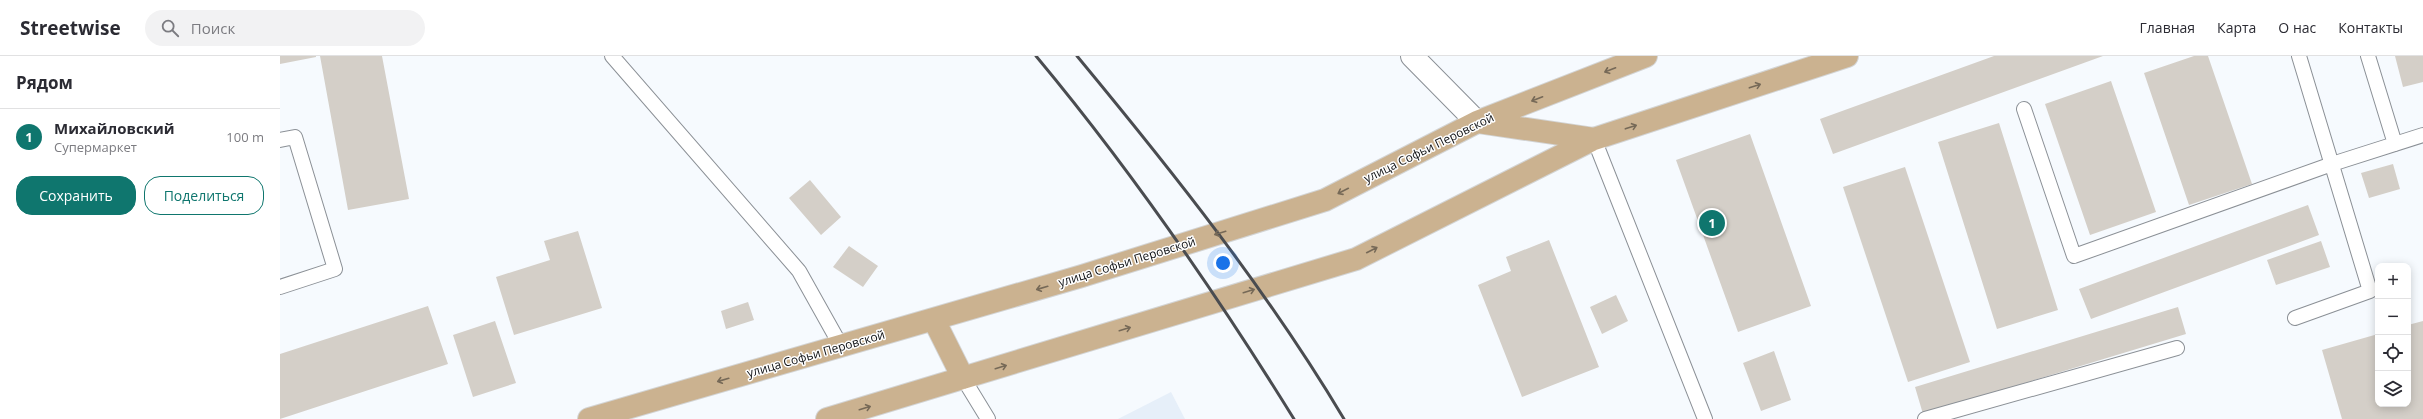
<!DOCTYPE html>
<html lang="ru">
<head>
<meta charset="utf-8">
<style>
  body { margin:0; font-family:"Open Sans",sans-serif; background:#f2f2f3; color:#2b2b33 }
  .controls { position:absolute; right:12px; bottom:12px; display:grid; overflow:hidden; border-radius:8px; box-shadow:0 2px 10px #0003 }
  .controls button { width:36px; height:36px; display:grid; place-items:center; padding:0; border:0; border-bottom:1px solid #e1e1e2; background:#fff; color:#2b2b33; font:20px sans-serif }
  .you { position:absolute; left:943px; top:207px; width:14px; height:14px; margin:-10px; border:3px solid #fff; border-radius:50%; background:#1a73e8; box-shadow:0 0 0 6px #1a73e833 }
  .badge { display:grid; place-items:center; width:26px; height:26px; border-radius:50%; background:#0f766e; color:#fff; font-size:13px; font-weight:700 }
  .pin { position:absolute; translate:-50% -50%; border:2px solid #fff; box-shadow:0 1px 4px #0006 }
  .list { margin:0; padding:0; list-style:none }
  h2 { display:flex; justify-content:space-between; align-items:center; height:52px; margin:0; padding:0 16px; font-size:17px }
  h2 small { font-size:13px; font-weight:400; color:#7c7c81 }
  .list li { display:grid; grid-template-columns:26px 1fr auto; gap:12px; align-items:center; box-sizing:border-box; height:56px; padding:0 16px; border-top:1px solid #e1e1e2 }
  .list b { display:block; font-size:15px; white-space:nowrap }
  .list p { margin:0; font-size:13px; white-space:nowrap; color:#7c7c81 }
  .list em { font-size:13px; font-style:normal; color:#7c7c81 }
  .actions { display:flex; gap:8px; padding:12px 16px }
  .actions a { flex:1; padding:9px 0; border:1px solid #0f766e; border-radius:16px; text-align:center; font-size:14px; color:#0f766e }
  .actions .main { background:#0f766e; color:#fff }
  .icon { flex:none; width:22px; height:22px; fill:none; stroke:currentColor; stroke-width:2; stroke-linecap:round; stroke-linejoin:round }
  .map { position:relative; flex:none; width:2143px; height:363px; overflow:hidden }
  header { display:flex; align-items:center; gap:24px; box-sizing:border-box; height:56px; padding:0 20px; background:#fff; border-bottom:1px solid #e1e1e2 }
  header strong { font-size:19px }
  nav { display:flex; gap:22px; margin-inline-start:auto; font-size:14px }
  .search { width:280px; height:36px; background:#f2f2f3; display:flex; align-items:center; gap:10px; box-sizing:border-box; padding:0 14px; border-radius:22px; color:#7c7c81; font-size:15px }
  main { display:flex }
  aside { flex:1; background:#fff }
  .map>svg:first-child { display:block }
  .built { fill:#e6eff9 }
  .building { fill:#d4cfc8 }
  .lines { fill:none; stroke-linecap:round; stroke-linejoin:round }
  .service-casing { stroke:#8b9096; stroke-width:16 }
  .tertiary-casing { stroke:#8b9096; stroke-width:24 }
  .primary-casing { stroke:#d3d4d4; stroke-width:24 }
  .service { stroke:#fff; stroke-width:14 }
  .tertiary { stroke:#fff; stroke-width:22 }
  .primary { stroke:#cbb290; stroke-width:22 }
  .rail { stroke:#4a4c50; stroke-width:3 }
  .oneway { stroke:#766957 }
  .labels { text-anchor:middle; stroke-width:3; stroke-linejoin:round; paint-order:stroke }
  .street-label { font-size:12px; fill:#0d0f12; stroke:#fff }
</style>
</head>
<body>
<header>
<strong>Streetwise</strong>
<div class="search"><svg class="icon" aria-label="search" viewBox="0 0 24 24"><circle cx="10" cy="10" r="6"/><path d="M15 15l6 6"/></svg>Поиск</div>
<nav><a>Главная</a><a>Карта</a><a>О нас</a><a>Контакты</a></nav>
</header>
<main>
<aside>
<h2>Рядом<small></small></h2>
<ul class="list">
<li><span class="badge">1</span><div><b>Михайловский</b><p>Супермаркет</p></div><em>100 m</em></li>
</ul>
<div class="actions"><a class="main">Сохранить</a><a>Поделиться</a></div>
</aside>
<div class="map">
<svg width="2143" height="363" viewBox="0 0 2143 363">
  <rect width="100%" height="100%" fill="#f6fafe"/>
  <!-- built -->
  <path class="built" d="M891,336L905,363H838Z"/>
  <!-- building -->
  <path class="building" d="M0,0H36V1L0,8Z
    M40,0H102L129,143L68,154Z
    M1714,0H1823L1553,98L1540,63Z
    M1914,0H1928L1972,128L1909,149L1864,17Z
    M2115,0H2143V26L2123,31Z
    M1831,25L1876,156L1810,179L1765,48Z
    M1719,67L1778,254L1717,273L1658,86Z
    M1470,78L1531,250L1458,276L1396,104Z
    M2113,108L2120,133L2089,142L2081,117Z
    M1625,111L1690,306L1628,326L1563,131Z
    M530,124L561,161L541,179L509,142Z
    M2028,149L2039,179L1811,263L1799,233Z
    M298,175L322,252L234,279L216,221L270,204L264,185Z
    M1269,184L1319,311L1242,341L1198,229L1231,215L1226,201Z
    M2041,185L2050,211L1996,229L1987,204Z
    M569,190L598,210L583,231L553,211Z
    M1336,239L1348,265L1322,278L1310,251Z
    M468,246L474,264L446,273L441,255Z
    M148,250L168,308L0,363V298Z
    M1898,251L1906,278L1643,358L1635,331Z
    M215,265L236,327L193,341L173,279Z
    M2143,265V363H2062L2042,294L2098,278V348H2128V269Z
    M1494,295L1511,344L1481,355L1463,307Z"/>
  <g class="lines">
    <!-- service casing -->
    <g class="service-casing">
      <path id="service" d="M332,0L519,215L561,290
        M2088,0L2115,88
        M1744,53L1794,200L2052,108L2143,79
        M1314,83L1425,363
        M0,84L15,81L55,213L0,231
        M2015,262L2090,235L2019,0
        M683,322L708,363
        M1645,363L1897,292"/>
    </g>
    <!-- tertiary casing -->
    <g class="tertiary-casing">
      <path id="tertiary" d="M1132,0L1197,66"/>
    </g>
    <!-- primary casing -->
    <g class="primary-casing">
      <path id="primary" d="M1198,66L1314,83
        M654,264L683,322
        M309,363L802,220L1045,144L1197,66L1366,0
        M547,363L1076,203L1314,83L1567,0"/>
    </g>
    <!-- service -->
    <use href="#service" class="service"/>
    <!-- tertiary -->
    <use href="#tertiary" class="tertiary"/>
    <!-- primary -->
    <use href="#primary" class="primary"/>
    <!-- rail -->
    <path class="rail" d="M756,0C851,114 936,237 1014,363
      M797,0C893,116 987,234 1064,363"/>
  </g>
  <!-- one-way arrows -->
  <defs><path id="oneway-shaft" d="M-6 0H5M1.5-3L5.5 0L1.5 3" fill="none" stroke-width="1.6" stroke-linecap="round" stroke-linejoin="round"/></defs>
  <g class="oneway">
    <use href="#oneway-shaft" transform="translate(1330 14) rotate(159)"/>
    <use href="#oneway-shaft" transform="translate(1475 30) rotate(-18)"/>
    <use href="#oneway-shaft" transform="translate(1257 43) rotate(159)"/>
    <use href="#oneway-shaft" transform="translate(1351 71) rotate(-18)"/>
    <use href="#oneway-shaft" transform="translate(1063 135) rotate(153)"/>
    <use href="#oneway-shaft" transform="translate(940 177) rotate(163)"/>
    <use href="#oneway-shaft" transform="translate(1092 194) rotate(-27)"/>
    <use href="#oneway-shaft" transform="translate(762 232) rotate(164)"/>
    <use href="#oneway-shaft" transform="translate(969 235) rotate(-17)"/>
    <use href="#oneway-shaft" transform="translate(845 273) rotate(-17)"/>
    <use href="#oneway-shaft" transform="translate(721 311) rotate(-17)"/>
    <use href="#oneway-shaft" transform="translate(443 324) rotate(164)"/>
    <use href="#oneway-shaft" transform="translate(585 352) rotate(-17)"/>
  </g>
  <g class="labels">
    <!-- street labels -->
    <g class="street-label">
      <text transform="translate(1149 92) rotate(-26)" y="4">улица Софьи Перовской</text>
      <text transform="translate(847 206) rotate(-17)" y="4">улица Софьи Перовской</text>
      <text transform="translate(536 298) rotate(-16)" y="4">улица Софьи Перовской</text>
    </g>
  </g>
</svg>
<div class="controls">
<button>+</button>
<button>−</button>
<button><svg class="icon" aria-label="locate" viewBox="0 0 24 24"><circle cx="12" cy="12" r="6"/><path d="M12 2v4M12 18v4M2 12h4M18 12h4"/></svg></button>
<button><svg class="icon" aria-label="layers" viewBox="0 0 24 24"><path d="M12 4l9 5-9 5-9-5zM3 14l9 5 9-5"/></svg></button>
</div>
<div class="you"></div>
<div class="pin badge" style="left:1432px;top:167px">1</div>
</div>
</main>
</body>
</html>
